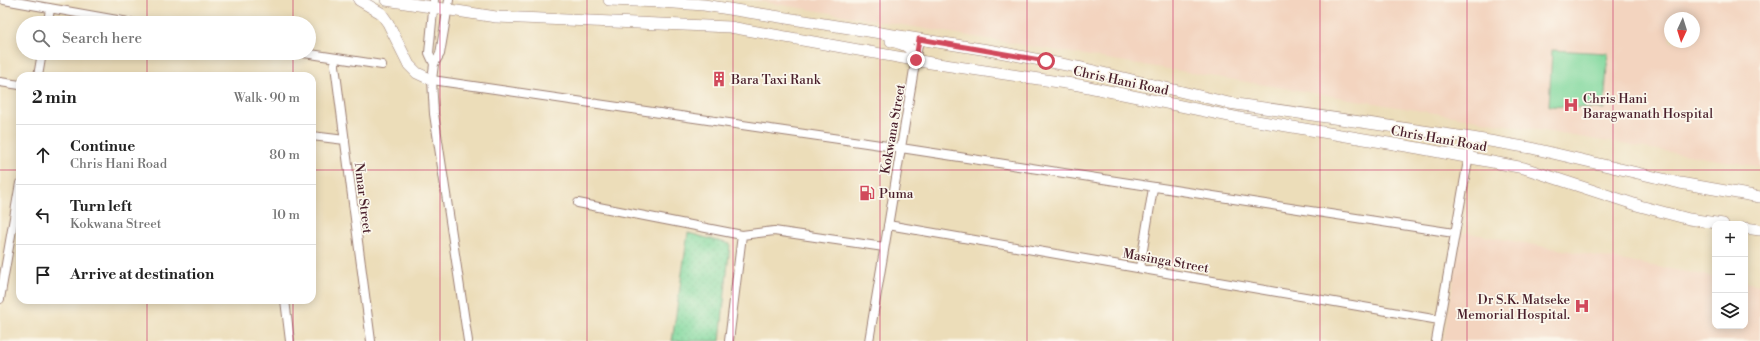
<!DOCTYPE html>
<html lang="en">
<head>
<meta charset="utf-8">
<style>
  body { margin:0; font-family:"Libre Bodoni",serif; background:#f2f2f2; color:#222 }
  .controls { position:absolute; right:12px; bottom:12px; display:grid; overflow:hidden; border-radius:8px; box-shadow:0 2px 10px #0003 }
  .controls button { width:36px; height:36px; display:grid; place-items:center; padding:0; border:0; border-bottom:1px solid #e0e0e0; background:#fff; color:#222; font:20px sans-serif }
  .compass { position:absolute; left:1664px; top:12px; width:36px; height:36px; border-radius:50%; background:#fff; box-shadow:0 2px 10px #0003; rotate:184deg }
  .stop { position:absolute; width:12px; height:12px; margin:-9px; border:3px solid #d1495b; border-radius:50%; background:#fff }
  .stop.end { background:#d1495b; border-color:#fff; box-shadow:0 1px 4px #0008 }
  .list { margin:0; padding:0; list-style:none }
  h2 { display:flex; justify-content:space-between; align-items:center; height:52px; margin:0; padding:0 16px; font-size:17px }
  h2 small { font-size:13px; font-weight:400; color:#767676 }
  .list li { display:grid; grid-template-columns:26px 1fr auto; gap:12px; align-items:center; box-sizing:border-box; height:60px; padding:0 16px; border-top:1px solid #e0e0e0 }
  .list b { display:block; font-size:15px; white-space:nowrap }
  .list p { margin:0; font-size:13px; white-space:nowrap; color:#767676 }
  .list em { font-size:13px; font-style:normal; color:#767676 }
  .icon { flex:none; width:22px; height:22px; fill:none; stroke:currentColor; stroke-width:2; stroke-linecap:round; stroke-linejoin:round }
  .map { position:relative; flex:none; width:1760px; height:341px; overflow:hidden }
  .search { position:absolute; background:#fff; box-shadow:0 2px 10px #0003; left:16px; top:16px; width:300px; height:44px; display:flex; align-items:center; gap:10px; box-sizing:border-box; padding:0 14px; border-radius:22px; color:#767676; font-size:15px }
  .panel { position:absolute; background:#fff; box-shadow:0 2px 10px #0003; left:16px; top:72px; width:300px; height:232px; border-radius:12px }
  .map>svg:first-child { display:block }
  .built { fill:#f3d4bf; fill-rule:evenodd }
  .park { fill:url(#park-dots); stroke:#657c64 }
  .garden { fill:#80d89d; stroke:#657c64 }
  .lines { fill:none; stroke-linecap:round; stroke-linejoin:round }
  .minor-casing { stroke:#9b7e72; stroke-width:10 }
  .secondary-casing { stroke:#9b7e72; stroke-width:12 }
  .minor { stroke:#fff; stroke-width:8 }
  .secondary { stroke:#fff; stroke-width:11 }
  .route { stroke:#d1495b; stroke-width:5 }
  .grid { fill:none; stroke:#c2185b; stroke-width:1; stroke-opacity:0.55 }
  .labels { text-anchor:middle; stroke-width:3.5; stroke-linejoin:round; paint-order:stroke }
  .poi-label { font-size:13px; fill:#4a1f2b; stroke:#fbf7ec; text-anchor:start }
  .street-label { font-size:13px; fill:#4a1f2b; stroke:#fbf7ec }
</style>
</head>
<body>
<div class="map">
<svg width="1760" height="341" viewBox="0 0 1760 341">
  <defs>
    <pattern id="park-dots" width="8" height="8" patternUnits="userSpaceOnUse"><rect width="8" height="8" fill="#80d89d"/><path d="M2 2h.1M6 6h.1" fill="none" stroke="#70b987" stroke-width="1.8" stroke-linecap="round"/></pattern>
  </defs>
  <rect width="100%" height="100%" fill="#fbf7ec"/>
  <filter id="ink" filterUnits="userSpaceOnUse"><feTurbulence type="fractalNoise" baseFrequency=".025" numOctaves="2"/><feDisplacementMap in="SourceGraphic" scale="8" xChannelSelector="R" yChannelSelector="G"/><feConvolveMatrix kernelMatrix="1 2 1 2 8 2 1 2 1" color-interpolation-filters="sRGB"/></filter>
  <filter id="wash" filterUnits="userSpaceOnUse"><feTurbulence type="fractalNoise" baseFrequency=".012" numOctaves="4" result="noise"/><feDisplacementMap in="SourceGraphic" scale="16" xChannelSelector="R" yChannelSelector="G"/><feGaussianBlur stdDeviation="0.9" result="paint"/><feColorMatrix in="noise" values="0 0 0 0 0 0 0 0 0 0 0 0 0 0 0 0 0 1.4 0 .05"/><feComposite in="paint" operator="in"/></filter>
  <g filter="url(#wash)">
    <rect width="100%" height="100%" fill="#ecddb9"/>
    <!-- built -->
    <path class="built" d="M752,0H1760V167ZM1670,18H1694V42H1670Z
      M1462,232L1715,277V326H1745V282L1760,285V341H1443Z"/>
    <!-- park -->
    <path class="park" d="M688,233L730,244L720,341H672Z"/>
    <!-- garden -->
    <path class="garden" d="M1552,50L1608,53L1604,109L1549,106Z"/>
  </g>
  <g filter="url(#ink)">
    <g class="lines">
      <!-- minor casing -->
      <g class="minor-casing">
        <path id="minor" d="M4,0L134,23
          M449,0L440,54L434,64L432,80L434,114L468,341
          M48,23L50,8
          M304,53L382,65
          M334,58L371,341
          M434,64L429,53L434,0
          M38,76L42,53
          M432,80L901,148L1454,233
          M0,82L20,85
          M312,136L345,140
          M578,203L742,235L774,231L884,247
          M888,225L1439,320
          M1140,268L1153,188
          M0,299L20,183
          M285,300L290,341
          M729,341L742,235
          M869,341L919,39
          M1436,341L1472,138"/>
      </g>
      <!-- secondary casing -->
      <g class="secondary-casing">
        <path id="secondary" d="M359,0L381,13L388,23L409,65L417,73L432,80
          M386,0L496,17L730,27L931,63L1079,85L1239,118L1418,148L1524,168L1640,206L1689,219L1723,224
          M609,0L660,2L704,5L994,51L1082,68L1229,103L1472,138L1531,148L1680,183L1760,197
          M891,41C906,45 911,46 916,60
          M1745,228L1760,230"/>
      </g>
      <!-- minor -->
      <use href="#minor" class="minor"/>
      <!-- secondary -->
      <use href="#secondary" class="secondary"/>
    </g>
  </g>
  <g class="lines" filter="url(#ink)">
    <!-- route -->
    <path class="route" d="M916,60L919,39L1046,61"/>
  </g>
  <!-- grid -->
  <path class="grid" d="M147,0V23M293,0V23M440,0V341M587,0V341M733,0V341M880,0V341M1027,0V341M1173,0V341M1320,0V341M1467,0V341M1613,0V341M147,53V76M293,53V76M0,170H20M312,170H1760M147,300V341M293,300V341"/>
  <!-- icons -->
  <defs>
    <g id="building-bare" transform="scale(1.2)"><path d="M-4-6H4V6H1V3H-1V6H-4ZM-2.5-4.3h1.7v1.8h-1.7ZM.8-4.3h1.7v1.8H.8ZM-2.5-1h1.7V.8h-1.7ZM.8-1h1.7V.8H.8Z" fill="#d1495b" stroke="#fbf7ec" stroke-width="2.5" paint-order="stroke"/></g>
    <g id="hospital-bare" transform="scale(1.2)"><path d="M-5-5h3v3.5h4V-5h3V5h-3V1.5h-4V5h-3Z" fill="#d1495b" stroke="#fbf7ec" stroke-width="2.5" paint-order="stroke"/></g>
    <g id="fuel-bare" transform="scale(1.2)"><path d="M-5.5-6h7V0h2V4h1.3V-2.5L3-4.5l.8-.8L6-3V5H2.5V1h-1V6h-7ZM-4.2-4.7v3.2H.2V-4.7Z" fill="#d1495b" stroke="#fbf7ec" stroke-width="2.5" paint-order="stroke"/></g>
  </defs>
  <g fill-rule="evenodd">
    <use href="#building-bare" x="719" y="79"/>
    <use href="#hospital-bare" x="1571" y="105"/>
    <use href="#fuel-bare" x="867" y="193"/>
    <use href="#hospital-bare" x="1582" y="306"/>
  </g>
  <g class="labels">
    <!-- poi labels -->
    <g class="poi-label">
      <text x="731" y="84">Bara Taxi Rank</text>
      <text x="1583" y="103">Chris Hani<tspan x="1583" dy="15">Baragwanath Hospital</tspan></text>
      <text x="879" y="198">Puma</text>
      <text x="1570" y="304" text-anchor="end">Dr S.K. Matseke<tspan x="1570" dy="15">Memorial Hospital.</tspan></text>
    </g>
    <!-- street labels -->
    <g class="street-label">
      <text transform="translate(1121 80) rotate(12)" y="5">Chris Hani Road</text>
      <text transform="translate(892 129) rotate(-80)" y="5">Kokwana Street</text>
      <text transform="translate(1439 138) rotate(10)" y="5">Chris Hani Road</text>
      <text transform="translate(364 198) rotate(83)" y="5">Nmar Street</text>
      <text transform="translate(1166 260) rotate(10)" y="5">Masinga Street</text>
    </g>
  </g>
</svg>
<div class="controls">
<button>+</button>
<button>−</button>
<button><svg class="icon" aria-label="layers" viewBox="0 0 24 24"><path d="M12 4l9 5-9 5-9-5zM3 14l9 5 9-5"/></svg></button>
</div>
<svg class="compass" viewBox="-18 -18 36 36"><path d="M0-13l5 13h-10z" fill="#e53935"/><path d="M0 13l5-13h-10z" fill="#767676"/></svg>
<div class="stop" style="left:1046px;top:61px"></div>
<div class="stop end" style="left:916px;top:60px"></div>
<div class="search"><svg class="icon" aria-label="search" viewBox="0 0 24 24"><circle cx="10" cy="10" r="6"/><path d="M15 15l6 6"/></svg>Search here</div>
<section class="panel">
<h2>2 min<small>Walk · 90 m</small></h2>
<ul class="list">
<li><svg class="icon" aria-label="ahead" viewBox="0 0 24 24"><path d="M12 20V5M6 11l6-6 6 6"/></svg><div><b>Continue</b><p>Chris Hani Road</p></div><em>80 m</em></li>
<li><svg class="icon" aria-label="left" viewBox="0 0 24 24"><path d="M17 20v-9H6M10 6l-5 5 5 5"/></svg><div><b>Turn left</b><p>Kokwana Street</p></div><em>10 m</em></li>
<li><svg class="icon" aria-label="arrive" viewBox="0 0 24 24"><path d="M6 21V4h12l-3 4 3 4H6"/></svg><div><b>Arrive at destination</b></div></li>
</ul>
</section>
</div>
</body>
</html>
